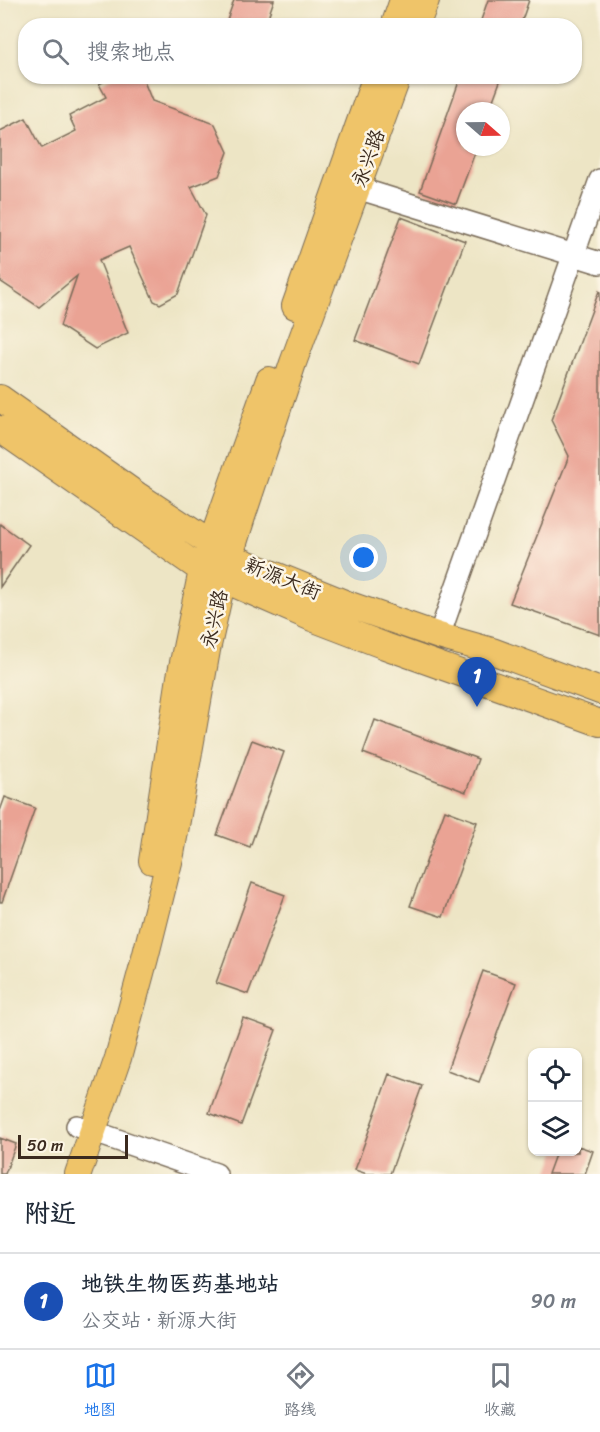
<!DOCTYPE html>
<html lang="zh">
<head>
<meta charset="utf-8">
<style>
  body { margin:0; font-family:Sriracha,"LXGW WenKai TC",sans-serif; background:#f2f2f3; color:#1f2937 }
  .controls { position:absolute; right:18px; bottom:18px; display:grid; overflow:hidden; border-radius:12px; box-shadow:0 2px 4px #0004 }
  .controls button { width:54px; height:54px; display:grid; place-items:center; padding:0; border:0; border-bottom:2px solid #e0e1e3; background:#fff; color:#1f2937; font:30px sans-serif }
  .compass { position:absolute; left:456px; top:102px; width:54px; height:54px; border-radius:50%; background:#fff; box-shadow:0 2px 4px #0004; rotate:110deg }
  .scale { position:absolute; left:18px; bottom:15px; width:110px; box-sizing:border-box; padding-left:6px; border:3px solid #3b2a1e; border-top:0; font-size:16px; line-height:21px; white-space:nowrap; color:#3b2a1e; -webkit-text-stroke:4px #fcf5e5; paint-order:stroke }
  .you { position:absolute; left:364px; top:558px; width:21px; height:21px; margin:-15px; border:4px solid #fff; border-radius:50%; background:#1a73e8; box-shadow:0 0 0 9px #1a73e833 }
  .badge { display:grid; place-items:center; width:39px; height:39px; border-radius:50%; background:#1a73e8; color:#fff; font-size:20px; font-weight:700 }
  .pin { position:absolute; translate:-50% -50px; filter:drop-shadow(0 2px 3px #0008) }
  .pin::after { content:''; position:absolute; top:32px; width:21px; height:18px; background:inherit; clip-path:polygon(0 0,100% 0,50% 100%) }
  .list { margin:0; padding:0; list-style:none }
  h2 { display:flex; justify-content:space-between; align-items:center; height:78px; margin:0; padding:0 24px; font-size:26px }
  h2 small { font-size:20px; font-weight:400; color:#747a83 }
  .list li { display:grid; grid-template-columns:39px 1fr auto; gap:18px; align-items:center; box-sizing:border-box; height:96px; padding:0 24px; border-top:2px solid #e0e1e3 }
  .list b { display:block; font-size:22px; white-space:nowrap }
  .list p { margin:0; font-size:20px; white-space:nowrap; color:#747a83 }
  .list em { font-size:20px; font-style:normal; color:#747a83 }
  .icon { flex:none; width:33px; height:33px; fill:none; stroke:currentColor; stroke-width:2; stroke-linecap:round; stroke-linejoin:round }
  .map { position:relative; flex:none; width:600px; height:1174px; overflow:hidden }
  .search { position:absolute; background:#fff; box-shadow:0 2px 4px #0004; left:18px; right:18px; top:18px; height:66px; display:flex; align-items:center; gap:15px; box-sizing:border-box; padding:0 21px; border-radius:24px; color:#747a83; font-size:22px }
  .sheet { height:174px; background:#fff }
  nav { display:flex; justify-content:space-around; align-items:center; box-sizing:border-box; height:84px; border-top:2px solid #e0e1e3; background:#fff; font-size:16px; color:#747a83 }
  nav a { display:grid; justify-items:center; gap:3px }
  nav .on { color:#1a73e8 }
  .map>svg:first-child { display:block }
  .building { fill:#eaa394 }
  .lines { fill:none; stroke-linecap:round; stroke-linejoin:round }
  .minor-casing { stroke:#796b58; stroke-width:24 }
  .major-casing { stroke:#796b58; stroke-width:28 }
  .minor { stroke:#fff; stroke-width:21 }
  .major { stroke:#efc469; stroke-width:26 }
  .labels { text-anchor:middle; stroke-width:5; stroke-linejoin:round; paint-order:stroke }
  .street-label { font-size:20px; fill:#3b2a1e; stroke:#fcf5e5 }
</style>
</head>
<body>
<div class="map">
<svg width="600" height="1174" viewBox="0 0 600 1174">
  <rect width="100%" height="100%" fill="#fcf5e5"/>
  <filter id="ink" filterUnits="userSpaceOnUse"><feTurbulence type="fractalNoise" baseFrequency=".0167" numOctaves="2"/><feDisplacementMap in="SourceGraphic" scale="12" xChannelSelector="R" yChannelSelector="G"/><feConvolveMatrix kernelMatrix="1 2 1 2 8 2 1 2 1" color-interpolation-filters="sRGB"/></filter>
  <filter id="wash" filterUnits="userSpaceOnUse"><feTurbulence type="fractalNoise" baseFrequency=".008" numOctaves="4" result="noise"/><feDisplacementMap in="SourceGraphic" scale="24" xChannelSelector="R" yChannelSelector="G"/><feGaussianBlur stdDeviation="1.35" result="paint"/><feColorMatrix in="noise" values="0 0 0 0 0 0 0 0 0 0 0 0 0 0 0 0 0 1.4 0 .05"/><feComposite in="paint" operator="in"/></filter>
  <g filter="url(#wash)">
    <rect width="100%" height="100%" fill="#ede5c5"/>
    <g id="blocks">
      <!-- building -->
      <path class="building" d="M234,0H274L265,26H225Z
        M488,0H529L520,26H479Z
        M115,76H130L143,79L152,101L215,124L228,152L219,176L191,187L206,215L178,294L160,304L154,301L129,247L99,260L128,333L95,349L60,326L77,276L39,307L0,281V131L26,118L42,148L76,131L69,116L106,97L99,84Z
        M461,76H502L489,111H465V147H477L456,204L420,191Z
        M401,217L465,241L419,364L355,340Z
        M599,291L600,292V635L510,603L569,456L551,420Z
        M0,524L29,545L0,587Z
        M375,720L478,759L466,792L363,753Z
        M252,740L284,752L250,847L217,835Z
        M5,797L35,808L2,902H0V811Z
        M445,810L477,822L443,917L410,906Z
        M252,883L285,895L248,994L216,983Z
        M483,971L516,983L479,1082L447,1070Z
        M243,1018L276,1030L241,1125L209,1113Z
        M389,1074L422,1086L390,1174H367L355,1170Z
        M0,1138L16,1144L5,1174H0Z
        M578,1146L593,1151L585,1174H548L556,1152H578Z"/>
    </g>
  </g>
  <g filter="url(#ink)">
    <use href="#blocks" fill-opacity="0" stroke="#796b58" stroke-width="1.5"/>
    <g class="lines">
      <!-- minor casing -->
      <g class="minor-casing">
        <path id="minor" d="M357,188L600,263
          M439,636L600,180
          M77,1126L216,1174"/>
      </g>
      <!-- major casing -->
      <g class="major-casing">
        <path id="major" d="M394,26L403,0
          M416,26L426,0
          M295,306L376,76
          M0,398L137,495L231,557L347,604L439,636L492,651L600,691
          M0,429L202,570L312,618L385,646L600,723
          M152,861L180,677L202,570L269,380
          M78,1174L118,1058L145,958L171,854L207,650L223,578L242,517L293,363L398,76"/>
      </g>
      <!-- minor -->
      <use href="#minor" class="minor"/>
      <!-- major -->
      <use href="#major" class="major"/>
    </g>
  </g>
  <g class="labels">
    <!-- street labels -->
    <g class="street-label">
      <text transform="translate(368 158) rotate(-70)" y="7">永兴路</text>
      <text transform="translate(283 578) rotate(22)" y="7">新源大街</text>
      <text transform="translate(214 619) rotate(-77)" y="7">永兴路</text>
    </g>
  </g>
</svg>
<div class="controls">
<button><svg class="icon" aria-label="locate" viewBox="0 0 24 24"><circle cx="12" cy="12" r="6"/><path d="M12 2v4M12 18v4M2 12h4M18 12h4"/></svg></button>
<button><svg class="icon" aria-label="layers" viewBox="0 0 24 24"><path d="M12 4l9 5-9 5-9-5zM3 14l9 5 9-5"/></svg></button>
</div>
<svg class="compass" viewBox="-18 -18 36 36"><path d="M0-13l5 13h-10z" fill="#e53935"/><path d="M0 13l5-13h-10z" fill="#747a83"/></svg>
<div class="scale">50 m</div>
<div class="you"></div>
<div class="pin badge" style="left:477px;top:707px;background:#1a4fb4">1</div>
<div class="search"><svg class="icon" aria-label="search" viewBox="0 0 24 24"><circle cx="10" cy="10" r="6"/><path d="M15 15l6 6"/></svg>搜索地点</div>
</div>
<section class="sheet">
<h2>附近<small></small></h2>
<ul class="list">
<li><span class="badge" style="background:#1a4fb4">1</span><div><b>地铁生物医药基地站</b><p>公交站 · 新源大街</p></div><em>90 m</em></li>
</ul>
</section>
<nav>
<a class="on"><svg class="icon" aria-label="map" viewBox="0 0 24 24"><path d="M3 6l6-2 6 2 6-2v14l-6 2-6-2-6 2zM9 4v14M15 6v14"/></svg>地图</a>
<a><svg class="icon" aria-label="directions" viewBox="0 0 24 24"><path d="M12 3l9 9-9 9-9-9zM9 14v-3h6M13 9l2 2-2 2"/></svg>路线</a>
<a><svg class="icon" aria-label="saved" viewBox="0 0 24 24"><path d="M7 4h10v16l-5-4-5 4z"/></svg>收藏</a>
</nav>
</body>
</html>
